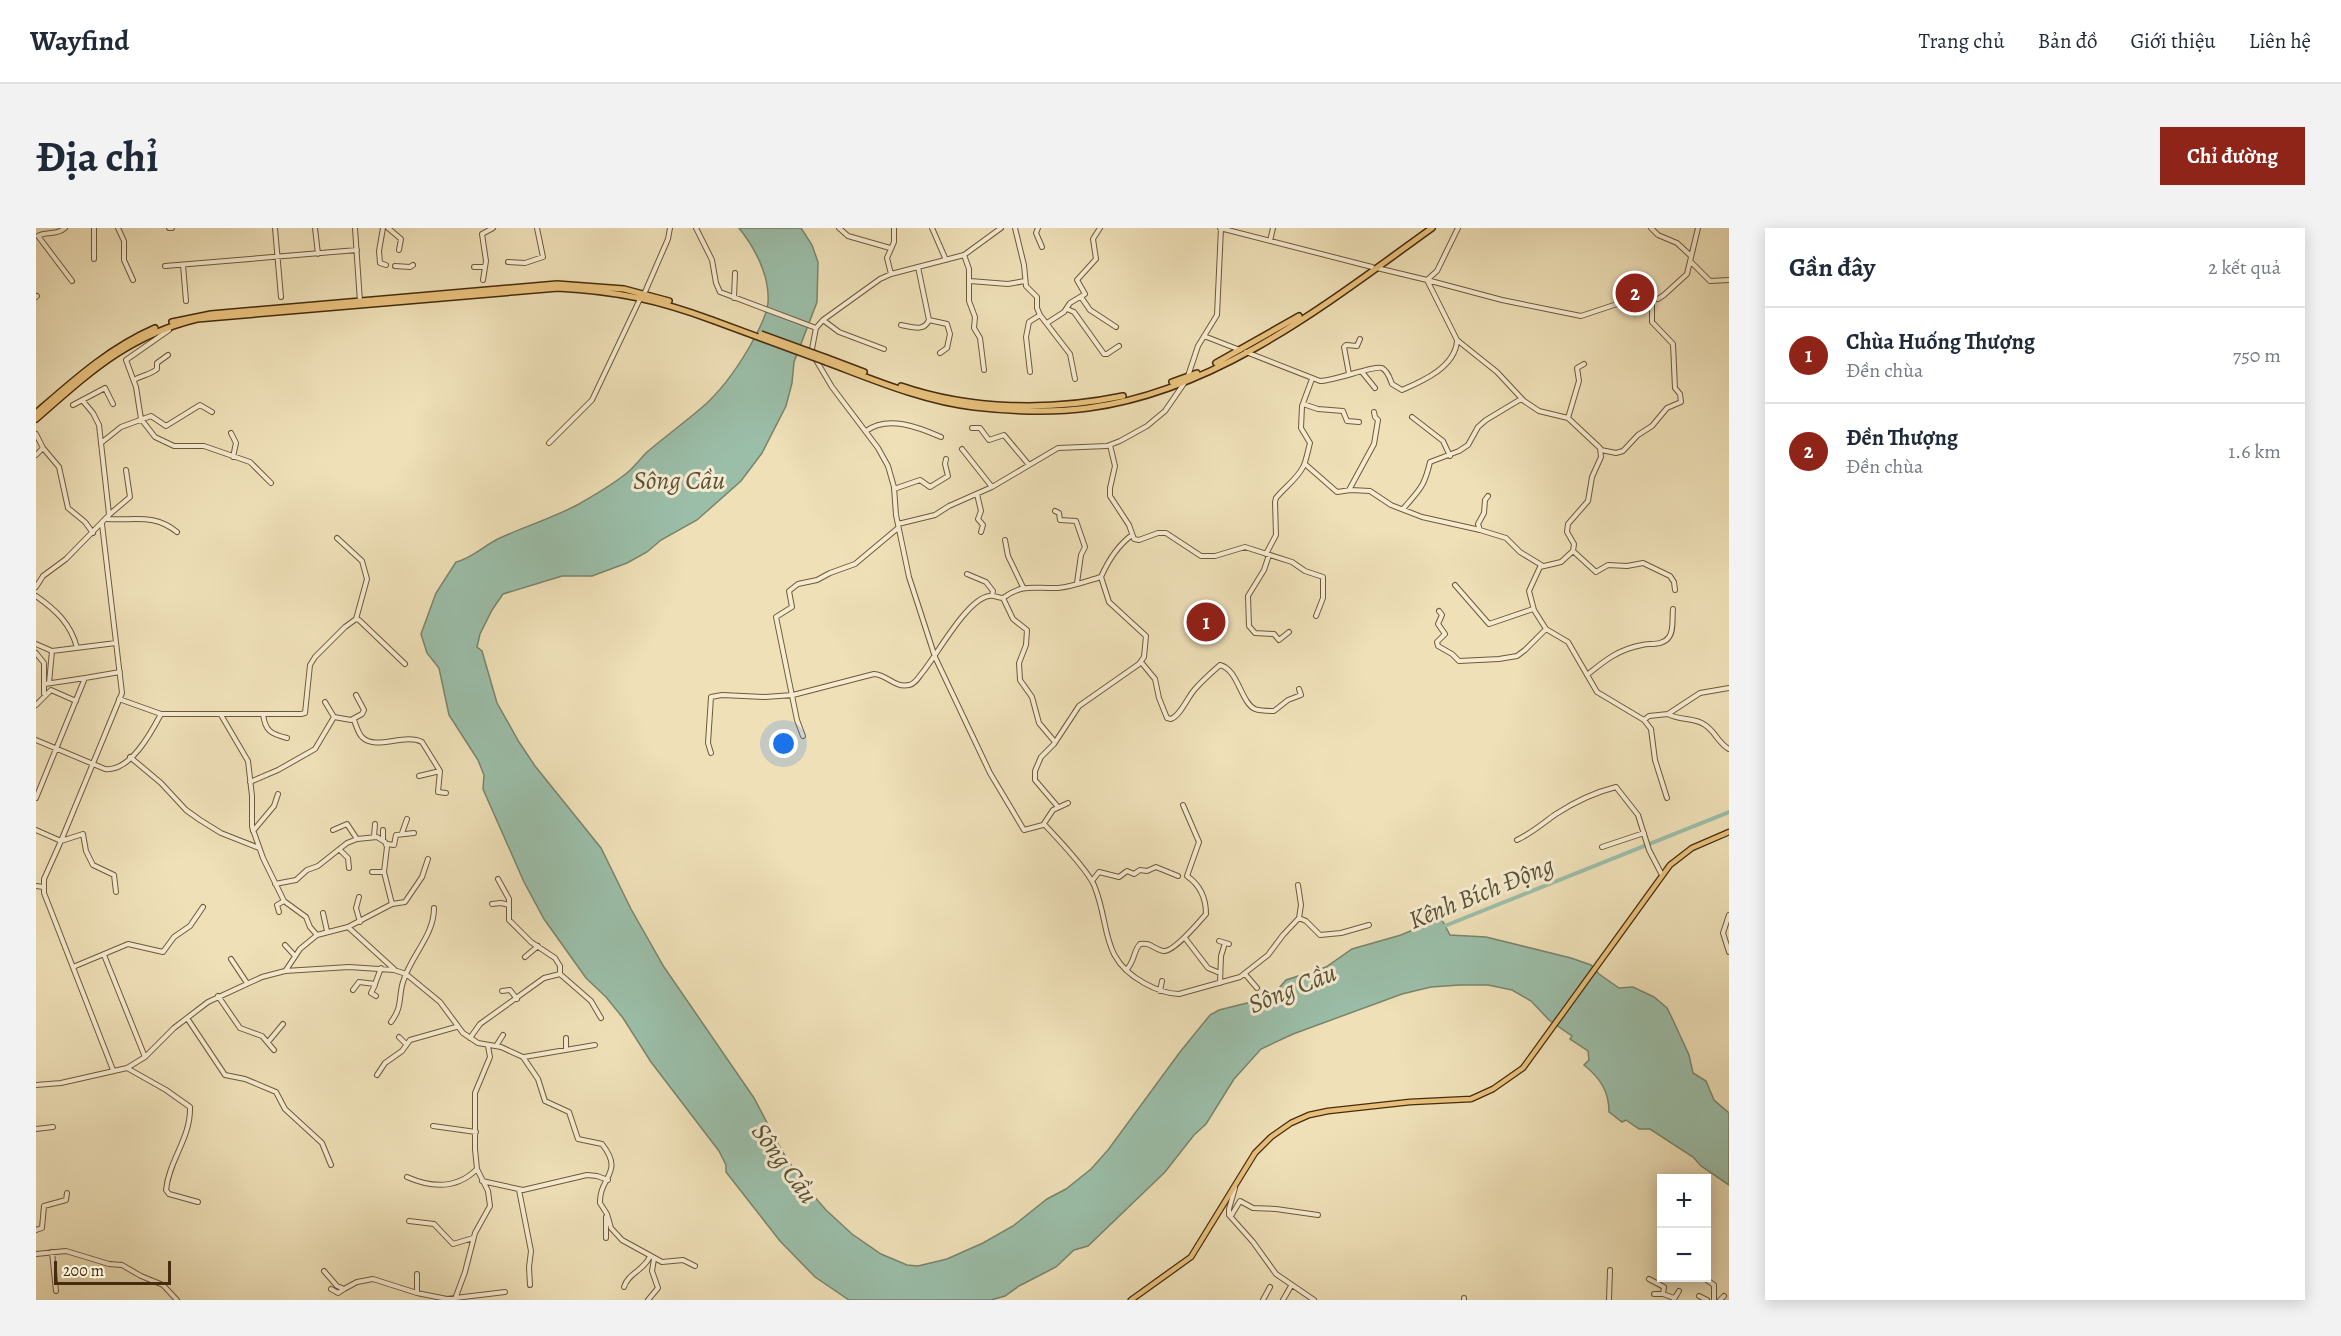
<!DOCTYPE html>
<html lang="vi">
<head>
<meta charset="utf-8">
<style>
  body { margin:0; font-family:Alegreya,serif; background:#f2f2f3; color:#1f2937 }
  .controls { position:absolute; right:18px; bottom:18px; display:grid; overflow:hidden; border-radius:0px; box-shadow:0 3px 15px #0003 }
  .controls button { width:54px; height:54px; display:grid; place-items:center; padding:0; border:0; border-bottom:2px solid #e0e1e3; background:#fff; color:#1f2937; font:30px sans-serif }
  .scale { position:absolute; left:18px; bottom:15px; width:117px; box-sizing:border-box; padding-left:6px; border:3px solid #452c0d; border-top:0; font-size:16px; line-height:21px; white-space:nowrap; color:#452c0d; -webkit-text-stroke:4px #f5ebd1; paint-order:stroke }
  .you { position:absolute; left:748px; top:516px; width:21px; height:21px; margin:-15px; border:4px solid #fff; border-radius:50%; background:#1a73e8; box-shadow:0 0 0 9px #1a73e833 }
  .badge { display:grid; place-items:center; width:39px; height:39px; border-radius:50%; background:#8f2418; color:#fff; font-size:20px; font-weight:700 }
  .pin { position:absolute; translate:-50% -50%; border:3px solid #fff; box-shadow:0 2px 6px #0006 }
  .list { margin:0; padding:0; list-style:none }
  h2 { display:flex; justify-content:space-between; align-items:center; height:78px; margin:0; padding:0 24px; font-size:26px }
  h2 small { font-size:20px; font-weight:400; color:#747a83 }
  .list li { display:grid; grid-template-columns:39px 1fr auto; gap:18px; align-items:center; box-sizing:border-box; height:96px; padding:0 24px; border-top:2px solid #e0e1e3 }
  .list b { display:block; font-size:22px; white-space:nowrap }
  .list p { margin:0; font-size:20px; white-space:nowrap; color:#747a83 }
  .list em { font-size:20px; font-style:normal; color:#747a83 }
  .map { position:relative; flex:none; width:1693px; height:1072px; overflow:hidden; border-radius:0px }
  header { display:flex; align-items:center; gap:36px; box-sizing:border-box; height:84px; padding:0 30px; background:#fff; border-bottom:2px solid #e0e1e3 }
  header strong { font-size:28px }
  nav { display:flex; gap:33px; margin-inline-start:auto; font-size:21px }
  .intro { display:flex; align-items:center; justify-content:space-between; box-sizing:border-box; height:144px; padding:0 36px }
  h1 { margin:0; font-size:42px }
  .button { padding:15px 27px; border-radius:0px; background:#8f2418; color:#fff; font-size:21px; font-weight:700 }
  main { display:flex; gap:36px; padding:0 36px }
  aside { flex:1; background:#fff; border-radius:0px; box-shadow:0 3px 15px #0003 }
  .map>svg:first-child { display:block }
  .water { fill:#9bbea9; stroke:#79846b; stroke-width:1.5 }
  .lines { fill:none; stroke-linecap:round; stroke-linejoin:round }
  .canal { stroke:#9bbea9; stroke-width:4 }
  .minor-casing { stroke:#705938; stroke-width:6 }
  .major-casing { stroke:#452c0d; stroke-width:7 }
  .highway-casing { stroke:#452c0d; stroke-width:8 }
  .minor { stroke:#f5ebd1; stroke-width:4 }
  .major { stroke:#e8c07c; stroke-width:4.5 }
  .highway { stroke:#e8c07c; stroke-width:5 }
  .highway-bridge-casing { stroke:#452c0d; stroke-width:8; stroke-linecap:butt }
  .highway-bridge { stroke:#e8c07c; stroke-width:5 }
  .labels { text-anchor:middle; stroke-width:6; stroke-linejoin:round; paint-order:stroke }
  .water-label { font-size:26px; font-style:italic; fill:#5a5034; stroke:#f5ebd1 }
</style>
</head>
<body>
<header>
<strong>Wayfind</strong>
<nav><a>Trang chủ</a><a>Bản đồ</a><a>Giới thiệu</a><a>Liên hệ</a></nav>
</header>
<div class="intro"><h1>Địa chỉ</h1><a class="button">Chỉ đường</a></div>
<main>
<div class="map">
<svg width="1693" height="1072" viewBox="0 0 1693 1072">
  <rect width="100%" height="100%" fill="#efe0b8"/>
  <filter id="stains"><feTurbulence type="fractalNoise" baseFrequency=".00333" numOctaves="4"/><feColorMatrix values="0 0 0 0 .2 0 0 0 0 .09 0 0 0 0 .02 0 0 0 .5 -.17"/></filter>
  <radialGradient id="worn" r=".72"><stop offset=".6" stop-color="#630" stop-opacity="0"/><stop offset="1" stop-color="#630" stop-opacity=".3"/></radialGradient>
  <!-- water -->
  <path class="water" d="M703,0H765L776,17L782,34L781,74L758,134L756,155L750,178L726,225L705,253L661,292L625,312L611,324L591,335L556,348H526L467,366L456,382L444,406L441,419L446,423L461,475L483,514L499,538L565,620L595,681L628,739L718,870L746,923L769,958L790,982L816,1006L845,1026L871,1037L882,1038L911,1031L947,1015L977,998L1011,971L1030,961L1055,941L1072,922L1144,824L1174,787L1183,782L1227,771L1238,766L1250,752L1290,739L1316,721L1365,707L1405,690L1414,707L1450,709L1535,730L1555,737L1563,746L1583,760L1597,759L1618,769L1631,780L1636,790L1653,827L1657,845L1670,853L1678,872L1693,885V957L1665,938L1657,929L1614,901H1603L1590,892L1586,894L1573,884C1573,863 1564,850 1548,837L1553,832L1552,823L1534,811L1536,808L1513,792L1495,773L1476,762L1452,757H1424L1395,759L1366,766L1257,806L1225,821L1198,851L1170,896L1158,907L1129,944L1052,1018L1038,1022L1020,1039L983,1058L969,1068L955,1072H813L779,1049L744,1013L690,944V937L683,923L615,834L587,790L570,769L550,750L508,691L488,654L447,561L448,547L442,532L413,487L403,440L391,425L385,406L400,365L420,334C437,330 448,317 464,310C490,298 517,290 543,276C560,266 578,256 592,244C599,238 605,230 611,224C631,207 652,192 671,175C691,156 706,133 719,109C724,99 731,86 732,75C734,48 719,20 703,0Z"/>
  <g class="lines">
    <!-- canal -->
    <path class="canal" d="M1406,699L1693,584"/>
    <!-- minor casing -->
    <g class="minor-casing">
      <path id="minor" d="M29,0C20,8 10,3 2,8L36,53
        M82,0L88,13V32L97,52
        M133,0H136
        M239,0L245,69
        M279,0L282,26
        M319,0L324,74
        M347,0L343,23L344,35L350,37
        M352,0L365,11L363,22
        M660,0L676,32L680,55L684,64L780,100
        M803,0L812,8L854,20
        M896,0L910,32
        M965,0L928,27L855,46L844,51L787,92L780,100L776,121L777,127L796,159L842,220L852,238L858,259L860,287L873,349L899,429L954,545L988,602L1007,597L1017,582L1032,575
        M979,0L988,37L990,58L1001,69V80L1004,87L1034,126L1039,151
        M1002,0L1000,5L1006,19
        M1184,0L1336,39
        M1615,0L1622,7L1641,15L1655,28
        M1234,13L1237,0
        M928,27L933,41V73L939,89L938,100L944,110L948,142
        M58,31V0
        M472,34L489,35L507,29L501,0
        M1655,34L1674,53L1693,52
        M147,37L150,73
        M129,38L321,22
        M359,38L374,39L377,37
        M438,39H449
        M1341,40L1391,52L1401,43L1422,0
        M855,46L851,30L858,14V0
        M447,52L450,33L446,6L457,0
        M1391,52L1421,112L1461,144L1488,173L1503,183L1532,190L1564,220L1565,229L1556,249L1552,273L1532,296L1531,304L1538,316L1537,323L1525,334L1504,339L1493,363L1498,382L1510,401L1532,414L1561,464L1608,492L1615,501L1619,532L1631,570
        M1391,52L1466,72L1545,88L1584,75L1622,71L1628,67L1651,46L1662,0
        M934,53L972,56L989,53
        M609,64L632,11L634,0
        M0,69L1,68
        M1045,69L1054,82L1080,99
        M698,70L699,45
        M1031,81L1038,84L1068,126H1071L1083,118
        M787,92L803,104L848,121
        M893,92L911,96L914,106L911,120L904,125
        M1011,95L1028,84L1034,75L1049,66L1041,52L1060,31L1057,11L1064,0
        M865,97C876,99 888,104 893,92L882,39
        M133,102L90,132L100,159L105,191L119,209L138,218H168L214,234L235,255
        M1168,108L1204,122
        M1210,124L1284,153C1298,153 1339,137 1346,140C1352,143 1354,151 1356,156L1366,162C1387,153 1419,139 1421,113
        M994,144L990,109L993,94L1004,87
        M1326,144L1339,160
        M1313,146L1308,119L1310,117L1321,118L1324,111
        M1152,148L1162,118L1181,87L1185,0
        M98,152C106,147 114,147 121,141V135L132,127
        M46,172L57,185L63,197L73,286
        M1267,176L1282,181L1307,183L1311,193L1323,194
        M37,177L69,160L77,176
        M1376,189L1407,213L1414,228
        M1532,190L1543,153L1541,140L1548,136
        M936,200H944L953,212L968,207L993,237
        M830,203C852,187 882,199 905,209
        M195,205L200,215L197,229
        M0,206L7,220L23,239L32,280L49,294L57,305
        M65,215L85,199L115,188L130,198L164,177L176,184
        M513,215L556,172L604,71
        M1074,217L1079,238L1074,260V268L1093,297L1098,311L1103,312L1122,305H1130L1165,328H1179L1209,319L1256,334L1269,343L1287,349V370L1280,388
        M926,221L956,259
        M1565,222L1580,225L1587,223L1602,207L1616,198L1631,180L1645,174L1644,166L1639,160L1637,116L1616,94V72
        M0,227L7,220
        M1269,236L1301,264L1315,262L1334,263L1355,277L1386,289L1444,302
        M858,261L884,252L894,259L912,248L909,236L910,231
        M1313,262L1338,216L1342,192L1339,189L1338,184
        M941,266L945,283L942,291L947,297L945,304
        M1452,268L1449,272L1448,285L1442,296L1444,302L1470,310L1484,324L1507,338
        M1367,281C1383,262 1388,260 1394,234L1423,223L1432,217L1442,199L1450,192L1485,171
        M1019,283L1023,285L1024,292L1040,293L1049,319L1045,327L1041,355
        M71,291C98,293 118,285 141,304
        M862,296L899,287L913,278L956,259L1022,220L1071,218L1084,213L1111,198L1129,183L1149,154
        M969,312L972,328L987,359
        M1537,323L1560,344L1572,337L1591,338L1607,335L1634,348L1638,354L1639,362
        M1230,326L1240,307L1239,274L1240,270C1249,259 1261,251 1267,239C1270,234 1272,222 1274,215L1265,200L1266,178L1276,151
        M1233,327L1228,342L1212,368L1213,398L1219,405L1238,406L1243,412L1253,404
        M931,346L950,354L957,363L956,368
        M1419,357L1453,396L1497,381
        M0,359L7,348L30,331L74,286L94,269L90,242
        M0,368C20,382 35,396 41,420
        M967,370L977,391L991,402L990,417L983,435L984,452L996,469L1003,495L1019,514
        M1403,383L1406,387L1402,396L1409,406L1401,414L1402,418L1416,426L1423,433L1463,431L1481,428L1489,422L1510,401
        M320,391L323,392L369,436
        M0,416L16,423L80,415
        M0,425L8,435V466
        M1105,434L1119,451L1123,470L1131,490L1135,491C1145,487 1151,470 1159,461C1167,452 1175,445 1184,437C1202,441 1205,475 1219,481C1224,483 1232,483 1238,483L1252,472L1265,467L1263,461
        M1551,447C1568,433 1583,421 1606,417C1614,415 1627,418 1633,409C1638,403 1636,389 1637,381
        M13,455L16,423
        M9,456L49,450
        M83,471L125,486H265L269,485L274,437L279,429L309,399L320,391L331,351L326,333L301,310
        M0,477L15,462L40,473
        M227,486C229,503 235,506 251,510
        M1632,486C1644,493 1659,489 1669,497C1679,503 1682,515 1693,521
        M185,487L212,533L216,568V599L227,630L248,673L270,689L274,699L281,707
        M298,489L315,492L326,486L328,482L320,467
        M318,492C320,497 322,505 326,509C339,523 368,505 386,514L404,543L402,564L410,565
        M1608,492L1613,488L1632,486L1664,465L1693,460
        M767,508L761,492L740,389L756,379L753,363L762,356L781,352L794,345L819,336L862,300
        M0,512L69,541C94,544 115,505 125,486
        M675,525L672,515L675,469L686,467L729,469L757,467L838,446C852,447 858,460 873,457C879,456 882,450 886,445C901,427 931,371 953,368C958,367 963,370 967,370C987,355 999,361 1022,360C1036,359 1051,353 1065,349
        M94,529L125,555L150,582L164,592L185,605L223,620
        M383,548L404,543
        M214,554L242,542L279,521L298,489L289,474
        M0,570L49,450L84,444
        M1022,579L999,552V543L1005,529L1018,516L1043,478L1103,436L1108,429L1110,408L1073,374L1065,349C1072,333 1081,318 1096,307
        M1008,596C1021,610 1051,641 1058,657C1075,698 1063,730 1108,755C1119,761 1131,766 1143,766L1204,749L1232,727L1247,707L1263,690L1265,677L1262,657
        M0,602L25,613L86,465L66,296
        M297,602L311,596L321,611
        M217,603L238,578L242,566
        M366,605L371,591
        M338,609L339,596
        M347,612V602
        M1481,612C1496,605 1507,595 1520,586C1537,575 1560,564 1580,559L1602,587L1613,622L1626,647
        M351,616L358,617L360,607L378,605
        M1566,619L1608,605
        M304,622L312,630L313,640
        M336,644H348
        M462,651L473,671V692L495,714L519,730L524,738V746L555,773L565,790
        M1056,653L1063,644L1083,649L1091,643L1098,646L1104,642L1111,643L1120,639L1142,648
        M239,656L260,652L271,642L282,638L311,615L321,611L341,609L349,614L351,619L348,644L356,676
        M0,658L7,659
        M323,669L320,680L324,694
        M456,676L465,675L473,677
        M243,684L241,677L248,673
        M287,685L291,703
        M1693,687L1687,705L1693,724
        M1263,690L1270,693L1284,707L1305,705L1333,697
        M312,699L358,741
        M1149,710L1172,740L1184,745
        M1183,713L1193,716
        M249,717L259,728
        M68,727L109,829
        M489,729L502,718
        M195,731L211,755
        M37,739L92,716L127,724L138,709L154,698L167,679
        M250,742L264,721L281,707L312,699L356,676L369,674L386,649L392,631
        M1090,742C1099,734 1097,723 1104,716C1115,714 1117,721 1127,723C1137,725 1163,694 1170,686C1170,670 1164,657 1151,648L1163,614L1147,577
        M1209,746L1221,760
        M1184,755L1185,728L1189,715
        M339,757L335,765L340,768
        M317,762L323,754L339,756L345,740
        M466,763L474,762L481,771
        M1124,763L1126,753
        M182,768L204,800L226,808L238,822
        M151,790L189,847L209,851L240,864L249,881L286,915L295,937
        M355,794C367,778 362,770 367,754C375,727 398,708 398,680
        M363,809L370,816
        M434,810L444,796L508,750L524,746
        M232,814L247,796
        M460,818L467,807
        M530,822V810
        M488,829L559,817
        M91,840L130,862L154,879C155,910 133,932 130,962L133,966L162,974
        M77,842L8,665V651L25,613L47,606L50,623L57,637L78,647L80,664
        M341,847L349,835L366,823L374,812L420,799
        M0,857L25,855L91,840L109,829L138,800L172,774L226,749L249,743L313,739L358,742L370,746L404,774L427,805L442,815L465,819L487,829L502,851L509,873L533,884L542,911L566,916C589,945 563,949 564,975L571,986L575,1000L586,1012L626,1034L647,1032L659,1038
        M397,898L440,904
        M0,901L17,899
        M371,949C396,960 421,961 441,941
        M446,953L487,962L551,947L561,948L572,952
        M1199,960L1193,981V987L1217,1014L1240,1046L1278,1072
        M483,962L495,1023L493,1039L494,1057
        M1195,988L1204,973L1217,980L1240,981L1282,987
        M570,989V1010
        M373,993L398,996L417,1016L437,1010
        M0,1002L6,1000L8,978L30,972L31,965
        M16,1024L20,1063
        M0,1026L30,1023L73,1036L86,1037L105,1048L127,1057L141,1072
        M288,1043L301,1058L308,1061L321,1054L337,1051L381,1065L411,1071L469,1064
        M1668,1050L1678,1057V1072
        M1613,1051L1628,1059L1627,1066
        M588,1059C592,1045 609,1042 614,1028
        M295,1061L302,1065L308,1061
        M381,1065V1046
        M1618,1066H1627L1638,1070
        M1663,1068L1671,1072
        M1428,1070V1072
        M419,1071L429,1044L439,1005L454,978L452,963L441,941L439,921V865L454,829L452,818
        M1638,1071L1643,1063
        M612,1072L622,1060L616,1043L618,1031
        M1227,1072L1234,1059
        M1247,1072L1255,1058
        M1573,1072L1574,1042
        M1684,1072L1688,1068"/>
    </g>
    <!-- major casing -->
    <g class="major-casing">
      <path id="major" d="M1095,1072L1155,1029L1219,925L1235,909L1255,895L1273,887L1292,883L1374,874L1435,871L1457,861L1487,840L1634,637L1656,620L1693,604"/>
    </g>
    <!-- highway casing -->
    <g class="highway-casing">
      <path id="highway" d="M136,94L175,86L521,56L588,61L633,73
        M791,130L828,144
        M790,134C838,152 887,173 938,179C974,183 1016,185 1052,180C1182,163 1293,74 1396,0
        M1180,135L1263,88
        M1136,154L1161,145
        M865,158C935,182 1015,183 1087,168
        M0,185C38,152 73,120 119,100
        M0,191C53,145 91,108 161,91L522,60C580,63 622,72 676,92"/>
    </g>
    <!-- minor -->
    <use href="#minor" class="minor"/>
    <!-- major -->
    <use href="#major" class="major"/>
    <!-- highway -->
    <use href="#highway" class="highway"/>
    <!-- highway-bridge casing -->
    <g class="highway-bridge-casing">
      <path id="highway-bridge" d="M676,92L790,134
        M725,106L791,130"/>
    </g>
    <!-- highway-bridge -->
    <use href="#highway-bridge" class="highway-bridge"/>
  </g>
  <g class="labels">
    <!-- water labels -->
    <g class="water-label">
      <text x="643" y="261">Sông Cầu</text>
      <text transform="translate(1445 664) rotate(-22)" y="9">Kênh Bích Động</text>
      <text transform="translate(1256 760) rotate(-22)" y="9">Sông Cầu</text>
      <text transform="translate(749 935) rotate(54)" y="9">Sông Cầu</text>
    </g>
  </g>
  <rect width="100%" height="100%" filter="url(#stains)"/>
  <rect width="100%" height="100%" fill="url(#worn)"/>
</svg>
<div class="controls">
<button>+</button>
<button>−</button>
</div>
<div class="scale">200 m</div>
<div class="you"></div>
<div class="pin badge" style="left:1170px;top:394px">1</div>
<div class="pin badge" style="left:1599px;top:65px">2</div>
</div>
<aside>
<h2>Gần đây<small>2 kết quả</small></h2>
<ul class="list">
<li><span class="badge">1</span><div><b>Chùa Huống Thượng</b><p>Đền chùa</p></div><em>750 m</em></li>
<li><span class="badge">2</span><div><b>Đền Thượng</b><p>Đền chùa</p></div><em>1.6 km</em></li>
</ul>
</aside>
</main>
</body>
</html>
